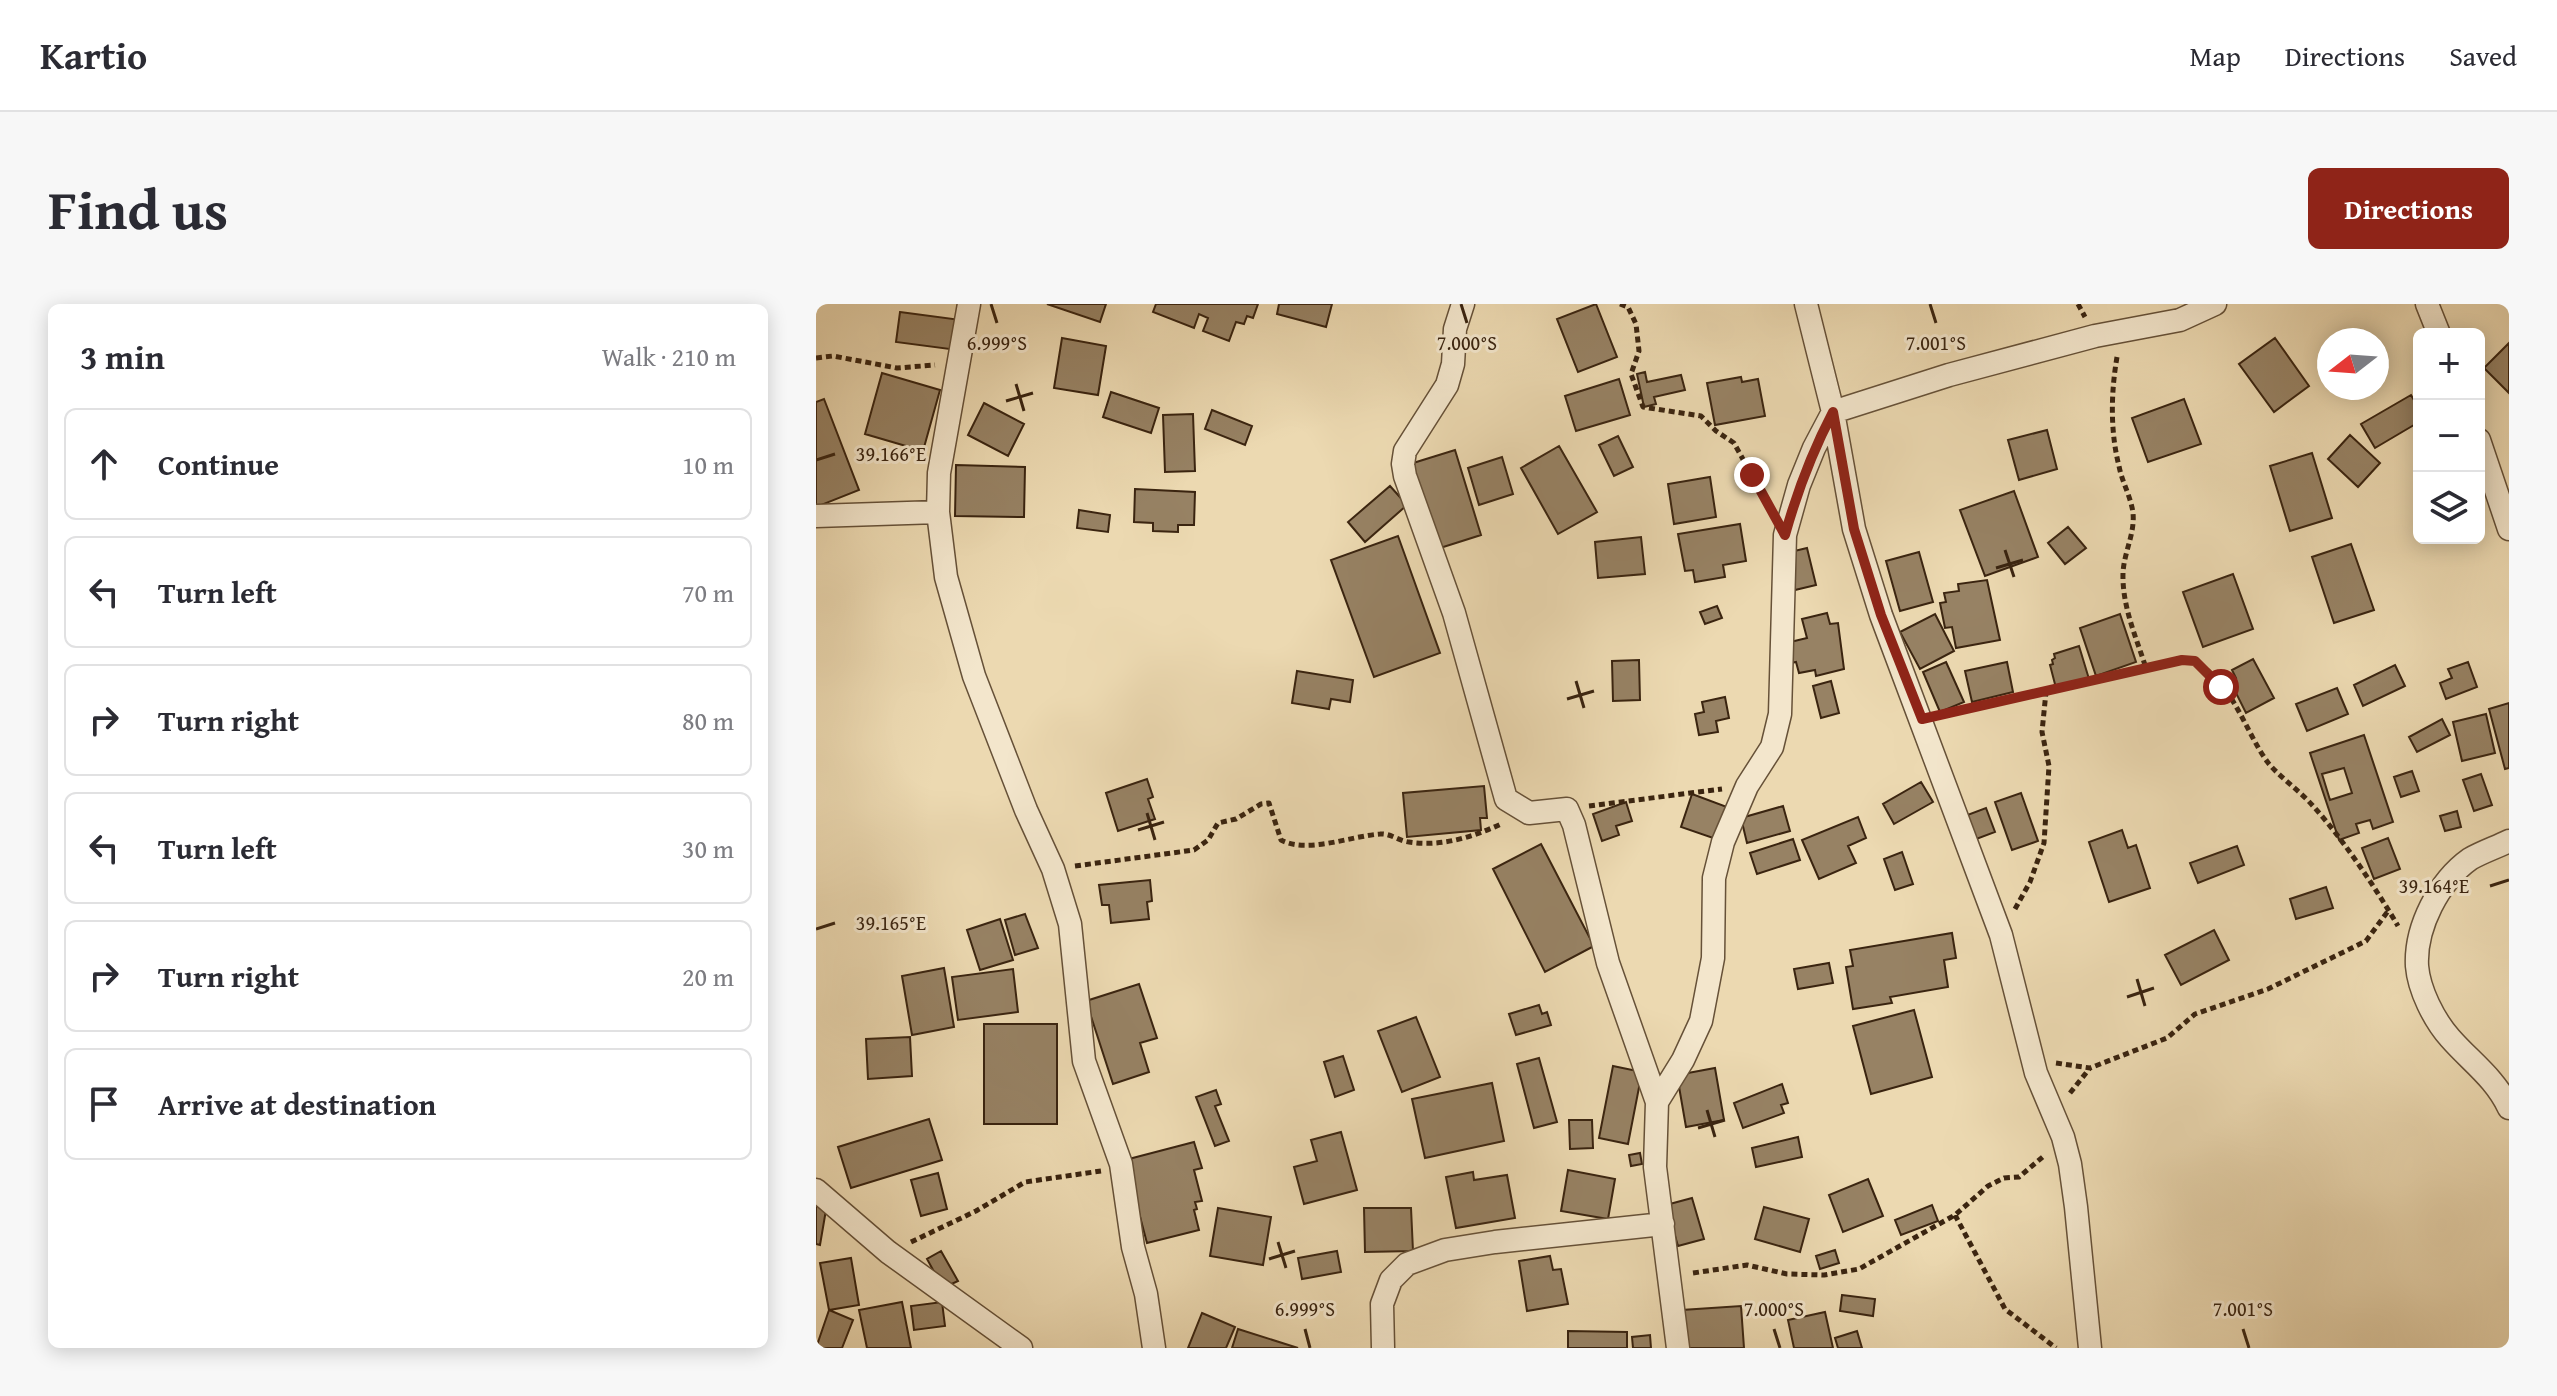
<!DOCTYPE html>
<html lang="en">
<head>
<meta charset="utf-8">
<style>
  body { margin:0; font-family:"Gentium Book Plus",serif; background:#f7f7f7; color:#2b2b33 }
  .controls { position:absolute; right:24px; top:24px; display:grid; overflow:hidden; border-radius:12px; box-shadow:0 4px 20px #0003 }
  .controls button { width:72px; height:72px; display:grid; place-items:center; padding:0; border:0; border-bottom:2px solid #e1e1e2; background:#fff; color:#2b2b33; font:40px sans-serif }
  .compass { position:absolute; left:1501px; top:24px; width:72px; height:72px; border-radius:50%; background:#fff; box-shadow:0 4px 20px #0003; rotate:253deg }
  .stop { position:absolute; width:24px; height:24px; margin:-18px; border:6px solid #8f2418; border-radius:50%; background:#fff }
  .stop.end { background:#8f2418; border-color:#fff; box-shadow:0 2px 8px #0008 }
  .list { margin:0; padding:0; list-style:none }
  h2 { display:flex; justify-content:space-between; align-items:center; height:104px; margin:0; padding:0 32px; font-size:34px }
  h2 small { font-size:26px; font-weight:400; color:#7c7c81 }
  .list li { display:grid; grid-template-columns:52px 1fr auto; gap:24px; align-items:center; box-sizing:border-box; height:112px; margin:0 16px 16px; padding:0 16px; border:2px solid #e1e1e2; border-radius:12px }
  .list b { display:block; font-size:30px; white-space:nowrap }
  .list em { font-size:26px; font-style:normal; color:#7c7c81 }
  .icon { flex:none; width:44px; height:44px; fill:none; stroke:currentColor; stroke-width:2; stroke-linecap:round; stroke-linejoin:round }
  .map { position:relative; flex:none; width:1693px; height:1044px; overflow:hidden; border-radius:12px }
  header { display:flex; align-items:center; gap:48px; box-sizing:border-box; height:112px; padding:0 40px; background:#fff; border-bottom:2px solid #e1e1e2 }
  header strong { font-size:38px }
  nav { display:flex; gap:44px; margin-inline-start:auto; font-size:28px }
  .intro { display:flex; align-items:center; justify-content:space-between; box-sizing:border-box; height:192px; padding:0 48px }
  h1 { margin:0; font-size:56px }
  .button { padding:20px 36px; border-radius:12px; background:#8f2418; color:#fff; font-size:28px; font-weight:700 }
  main { display:flex; gap:48px; padding:0 48px }
  aside { flex:1; background:#fff; border-radius:12px; box-shadow:0 4px 20px #0003 }
  .map>svg:first-child { display:block }
  .building { fill:#978264; stroke:#3a2410; stroke-width:2; fill-rule:evenodd }
  .lines { fill:none; stroke-linecap:round; stroke-linejoin:round }
  .street-casing { stroke:#665138; stroke-width:25 }
  .path { stroke:#3a2410; stroke-width:5; stroke-dasharray:6 4; stroke-linecap:butt }
  .street { stroke:#f3e6cc; stroke-width:22 }
  .route { stroke:#8f2418; stroke-width:10 }
  .ticks { fill:none; stroke:#3a2410; stroke-width:3 }
  .ticks-label { font-size:20px; text-anchor:middle; fill:#3a2410; stroke:#f3e6cc; stroke-width:6; stroke-linejoin:round; paint-order:stroke }
</style>
</head>
<body>
<header>
<strong>Kartio</strong>
<nav><a>Map</a><a>Directions</a><a>Saved</a></nav>
</header>
<div class="intro"><h1>Find us</h1><a class="button">Directions</a></div>
<main>
<aside>
<h2>3 min<small>Walk · 210 m</small></h2>
<ul class="list">
<li><svg class="icon" aria-label="ahead" viewBox="0 0 24 24"><path d="M12 20V5M6 11l6-6 6 6"/></svg><div><b>Continue</b></div><em>10 m</em></li>
<li><svg class="icon" aria-label="left" viewBox="0 0 24 24"><path d="M17 20v-9H6M10 6l-5 5 5 5"/></svg><div><b>Turn left</b></div><em>70 m</em></li>
<li><svg class="icon" aria-label="right" viewBox="0 0 24 24"><path d="M7 20v-9h11M14 6l5 5-5 5"/></svg><div><b>Turn right</b></div><em>80 m</em></li>
<li><svg class="icon" aria-label="left" viewBox="0 0 24 24"><path d="M17 20v-9H6M10 6l-5 5 5 5"/></svg><div><b>Turn left</b></div><em>30 m</em></li>
<li><svg class="icon" aria-label="right" viewBox="0 0 24 24"><path d="M7 20v-9h11M14 6l5 5-5 5"/></svg><div><b>Turn right</b></div><em>20 m</em></li>
<li><svg class="icon" aria-label="arrive" viewBox="0 0 24 24"><path d="M6 21V4h12l-3 4 3 4H6"/></svg><div><b>Arrive at destination</b></div></li>
</ul>
</aside>
<div class="map">
<svg width="1693" height="1044" viewBox="0 0 1693 1044">
  <rect width="100%" height="100%" fill="#ecd9b1"/>
  <filter id="stains"><feTurbulence type="fractalNoise" baseFrequency=".0025" numOctaves="4"/><feColorMatrix values="0 0 0 0 .2 0 0 0 0 .09 0 0 0 0 .02 0 0 0 .5 -.17"/></filter>
  <radialGradient id="worn" r=".72"><stop offset=".6" stop-color="#630" stop-opacity="0"/><stop offset="1" stop-color="#630" stop-opacity=".3"/></radialGradient>
  <!-- building -->
  <path class="building" d="M231,0H290L284,18Z
    M340,0H442L437,14L431,12L428,20L420,18L413,37L387,27L392,14L383,10L378,24L337,8Z
    M463,0H516L510,23L461,10Z
    M780,0L801,53L762,68L741,15Z
    M84,8L145,16L141,46L80,38Z
    M246,34L290,42L282,91L238,84Z
    M1459,34L1493,82L1458,108L1423,60Z
    M1693,39V89L1668,64Z
    M829,68L831,78L865,71L869,86L838,93L840,100L828,103L821,70Z
    M66,69L124,86L107,147L49,130Z
    M925,73L926,78L942,75L949,112L899,121L891,79Z
    M803,75L814,111L760,127L749,92Z
    M295,88L343,104L335,129L287,113Z
    M1595,91L1603,105V118L1559,144L1545,120Z
    M8,95L43,186L0,203V98Z
    M1368,95L1385,140L1332,158L1316,114Z
    M168,99L208,120L192,152L152,131Z
    M396,106L436,122L429,141L389,125Z
    M377,110L379,167L349,168L347,111Z
    M1231,126L1241,165L1203,176L1192,136Z
    M1534,131L1564,159L1542,183L1512,155Z
    M802,132L817,163L798,172L783,141Z
    M743,142L781,208L742,230L705,164Z
    M639,146L665,231L621,245L594,160Z
    M1496,149L1516,214L1474,227L1454,162Z
    M686,153L697,190L663,201L652,164Z
    M140,161L209,163L208,213L139,212Z
    M894,173L900,213L858,220L852,180Z
    M574,182L591,201L549,238L532,218Z
    M319,185L379,188L378,221H362V228L337,227V219L318,218Z
    M1198,187L1222,253L1169,272L1144,206Z
    M263,206L294,211L292,228L261,224Z
    M924,220L930,257L907,261L909,273L879,278L877,266L869,267L862,230Z
    M1252,223L1270,244L1249,260L1232,239Z
    M582,232L624,349L558,373L515,256Z
    M825,233L829,270L782,274L779,238Z
    M1535,240L1558,306L1518,319L1496,253Z
    M991,244L1000,281L979,286L970,249Z
    M1103,248L1117,298L1084,307L1070,257Z
    M1417,270L1437,325L1387,343L1367,288Z
    M1171,276L1184,336L1140,344L1136,323L1129,324L1124,299L1130,298L1128,289L1143,287L1142,280Z
    M901,302L906,314L889,320L884,308Z
    M1011,309L1014,320L1022,319L1028,365L1000,372L999,366L983,369L980,358L975,359L970,339L991,334L986,315Z
    M1119,310L1138,347L1104,365L1084,328Z
    M1304,310L1320,358L1280,372L1264,324Z
    M1263,342L1273,375L1240,384L1234,361L1237,360L1236,356L1239,354L1238,350Z
    M1437,355L1458,394L1430,409L1414,377L1420,374L1416,366Z
    M823,356L824,396L797,397L796,357Z
    M1130,358L1148,398L1124,408L1107,368Z
    M1191,358L1197,388L1156,398L1149,367Z
    M1652,358L1661,383L1630,395L1624,379L1636,374L1632,365Z
    M1579,361L1589,382L1547,402L1538,381Z
    M481,367L537,376L534,398L515,395L513,405L476,399Z
    M1015,377L1023,409L1005,414L997,382Z
    M1521,384L1532,410L1491,427L1480,400Z
    M909,393L913,414L900,417L902,428L883,431L879,410L888,408L886,398Z
    M1693,399V464L1689,465L1673,405Z
    M1670,410L1679,449L1646,457L1637,418Z
    M1626,415L1634,431L1601,448L1593,433Z
    M1548,431L1577,518L1557,525L1554,516L1540,520L1543,529L1523,536L1494,449ZM1528,464L1536,489L1514,496L1506,470Z
    M1596,467L1603,487L1585,493L1578,473Z
    M1665,470L1676,501L1658,507L1647,476Z
    M331,475L337,493L332,495L339,515L302,527L290,489Z
    M1105,478L1117,498L1078,520L1067,500Z
    M668,482L671,514H664L665,526L591,533L587,489Z
    M1205,489L1222,537L1196,546L1179,498Z
    M876,490L911,503L900,535L865,523Z
    M810,498L816,517L800,522L803,531L786,537L777,510Z
    M967,502L974,527L931,539L925,514Z
    M1170,504L1179,528L1155,537L1146,513Z
    M1641,507L1645,523L1629,527L1624,512Z
    M1042,513L1050,534L1032,542L1040,559L1003,575L986,536Z
    M1306,526L1312,544L1320,541L1334,584L1293,598L1273,538Z
    M1572,534L1584,565L1558,575L1546,544Z
    M977,535L984,556L941,570L934,549Z
    M725,540L778,642L729,668L677,565Z
    M1421,542L1428,561L1382,579L1374,559Z
    M1086,548L1097,580L1079,586L1068,555Z
    M334,576L336,597L331,598L333,615L295,619L293,601H286L283,581Z
    M1510,583L1517,604L1480,615L1474,595Z
    M209,610L222,644L199,651L189,616Z
    M184,615L197,656L164,666L151,626Z
    M1398,626L1413,656L1365,681L1349,651Z
    M1136,629L1140,654L1128,656L1132,683L1074,693L1076,699L1037,705L1030,663L1037,662L1034,646Z
    M1013,659L1017,679L982,685L978,665Z
    M128,664L138,723L96,731L86,672Z
    M197,665L202,708L142,716L136,673Z
    M323,680L341,734L324,739L333,768L297,780L270,697Z
    M723,701L726,710L731,708L735,721L700,731L693,710Z
    M1098,706L1116,773L1055,790L1037,722Z
    M600,713L624,773L586,788L562,727Z
    M168,720H241V820H168Z
    M94,733L96,772L52,775L50,735Z
    M527,752L538,786L519,793L508,758Z
    M723,754L741,818L718,824L701,760Z
    M797,762L826,768L812,840L783,834Z
    M899,764L908,816L870,823L861,771Z
    M676,779L688,837L609,854L596,795Z
    M966,780L972,799L965,801L968,809L927,824L918,799Z
    M400,786L405,800L399,802L413,837L399,842L380,793Z
    M113,815L126,856L35,884L22,843Z
    M753,816H776L777,844L754,845Z
    M525,828L541,886L488,900L478,863L501,857L495,836Z
    M982,833L986,853L940,863L936,844Z
    M378,838L386,864L378,866L386,897L379,898L381,905L378,906L383,926L331,939L309,856Z
    M824,849L826,860L815,862L813,851Z
    M752,866L799,875L792,915L745,907Z
    M657,868L658,876L691,871L699,914L640,924L630,873Z
    M122,869L131,905L105,912L95,876Z
    M1052,875L1067,912L1027,928L1013,891Z
    M876,894L888,935L862,942L850,901Z
    M0,898L11,900L4,941L0,940Z
    M1116,901L1122,917L1085,931L1079,916Z
    M948,903L993,915L984,948L939,935Z
    M402,904L455,913L447,961L394,952Z
    M548,904H595L597,947L549,948Z
    M1019,946L1023,959L1004,965L1000,952Z
    M125,947L142,977L127,984L111,955Z
    M521,947L525,968L486,975L482,954Z
    M734,952L737,966L745,965L752,1000L711,1007L703,957Z
    M35,954L43,1001L13,1006L4,959Z
    M1026,991L1059,995L1057,1012L1024,1007Z
    M86,998L95,1044H51L43,1006Z
    M126,998L129,1022L98,1026L95,1002Z
    M925,1002L928,1044H868L866,1006Z
    M13,1006L37,1016L26,1044H0Z
    M1009,1008L1017,1044H978L972,1016Z
    M386,1009L419,1023L410,1044H372Z
    M422,1025L482,1044H416Z
    M752,1027L811,1028V1044H752Z
    M1041,1027L1046,1044H1022L1019,1034Z
    M834,1031L835,1044H817L816,1033Z"/>
  <g class="lines">
    <!-- street casing -->
    <g class="street-casing">
      <path id="street" d="M153,0L123,169L122,208L130,273L158,372L210,506L237,565L254,620L268,757L305,860L317,943L330,990L338,1044
        M647,0L639,25L637,60L631,81L589,147L587,160L589,172L638,309L690,495L713,509L751,505L758,521L792,659L841,798
        M990,0L1017,108L1038,225L1065,311L1185,631L1220,769L1247,833L1254,860L1260,903L1274,1044
        M1611,0L1623,30
        M1663,136L1693,225
        M0,212L122,208
        M1693,537C1681,543 1666,548 1654,555C1623,577 1599,623 1601,662C1603,686 1618,716 1634,734C1655,758 1679,774 1693,804
        M0,886L72,948L205,1044
        M567,1044L566,1000L575,976L591,960L629,946L679,938L847,920
        M862,1044L839,863L841,798L867,756L885,717L897,654L898,574L907,538L931,482L956,443L964,410L969,231L983,181L998,144L1017,108L1133,71L1279,32L1364,16L1399,0"/>
    </g>
    <!-- path -->
    <path class="path" d="M804,0L812,3L820,20L823,47L815,70L827,103L885,112L900,127L918,139L953,202
      M1262,0L1269,13
      M1301,53C1295,88 1294,127 1303,162C1306,178 1315,193 1317,209C1319,230 1308,248 1307,269C1306,302 1320,333 1330,364
      M0,54L17,52L81,64L119,61
      M1127,410L1366,356C1412,361 1428,428 1453,460C1466,475 1484,487 1497,502C1527,535 1559,583 1582,622
      M773,502L906,485
      M259,562L378,546L392,536L402,519L420,515L445,500L453,499L465,536C491,550 535,532 564,530C574,529 583,537 593,538C625,543 657,533 685,520
      M1199,605L1214,578L1228,539L1233,462L1226,428L1230,388
      M1240,759L1274,764L1351,734L1379,710L1452,685L1550,637L1572,607
      M1254,789L1274,764
      M1139,911L1189,1005L1240,1044
      M95,938L160,907L209,878L285,867
      M877,969L931,961L971,970L1008,971L1043,965L1139,911L1172,882L1188,874L1203,873L1229,851"/>
    <!-- street -->
    <use href="#street" class="street"/>
  </g>
  <g class="lines">
    <!-- route -->
    <path class="route" d="M936,171L969,231C981,188 996,148 1017,108L1038,225L1065,311L1106,415L1366,356L1379,357L1405,383"/>
  </g>
  <!-- ticks -->
  <path class="ticks" d="M175,0L181,19M645,0L651,19M1114,0L1120,19M200,80L208,107M190,97L217,89M0,156L19,150M1189,246L1198,273M1180,264L1207,256M760,377L768,404M751,395L778,387M331,509L339,536M322,526L348,518M1674,582L1693,576M0,625L19,619M1321,675L1329,702M1311,693L1338,684M891,806L899,833M882,824L909,816M462,938L470,964M453,955L479,947M489,1025L494,1044M958,1025L964,1044M1427,1025L1433,1044"/>
  <g class="ticks-label">
    <text x="181" y="46">6.999°S</text>
    <text x="651" y="46">7.000°S</text>
    <text x="1120" y="46">7.001°S</text>
    <text x="75" y="157">39.166°E</text>
    <text x="1618" y="589">39.164°E</text>
    <text x="75" y="626">39.165°E</text>
    <text x="489" y="1012">6.999°S</text>
    <text x="958" y="1012">7.000°S</text>
    <text x="1427" y="1012">7.001°S</text>
  </g>
  <rect width="100%" height="100%" filter="url(#stains)"/>
  <rect width="100%" height="100%" fill="url(#worn)"/>
</svg>
<div class="controls">
<button>+</button>
<button>−</button>
<button><svg class="icon" aria-label="layers" viewBox="0 0 24 24"><path d="M12 4l9 5-9 5-9-5zM3 14l9 5 9-5"/></svg></button>
</div>
<svg class="compass" viewBox="-18 -18 36 36"><path d="M0-13l5 13h-10z" fill="#e53935"/><path d="M0 13l5-13h-10z" fill="#7c7c81"/></svg>
<div class="stop" style="left:1405px;top:383px"></div>
<div class="stop end" style="left:936px;top:171px"></div>
</div>
</main>
</body>
</html>
